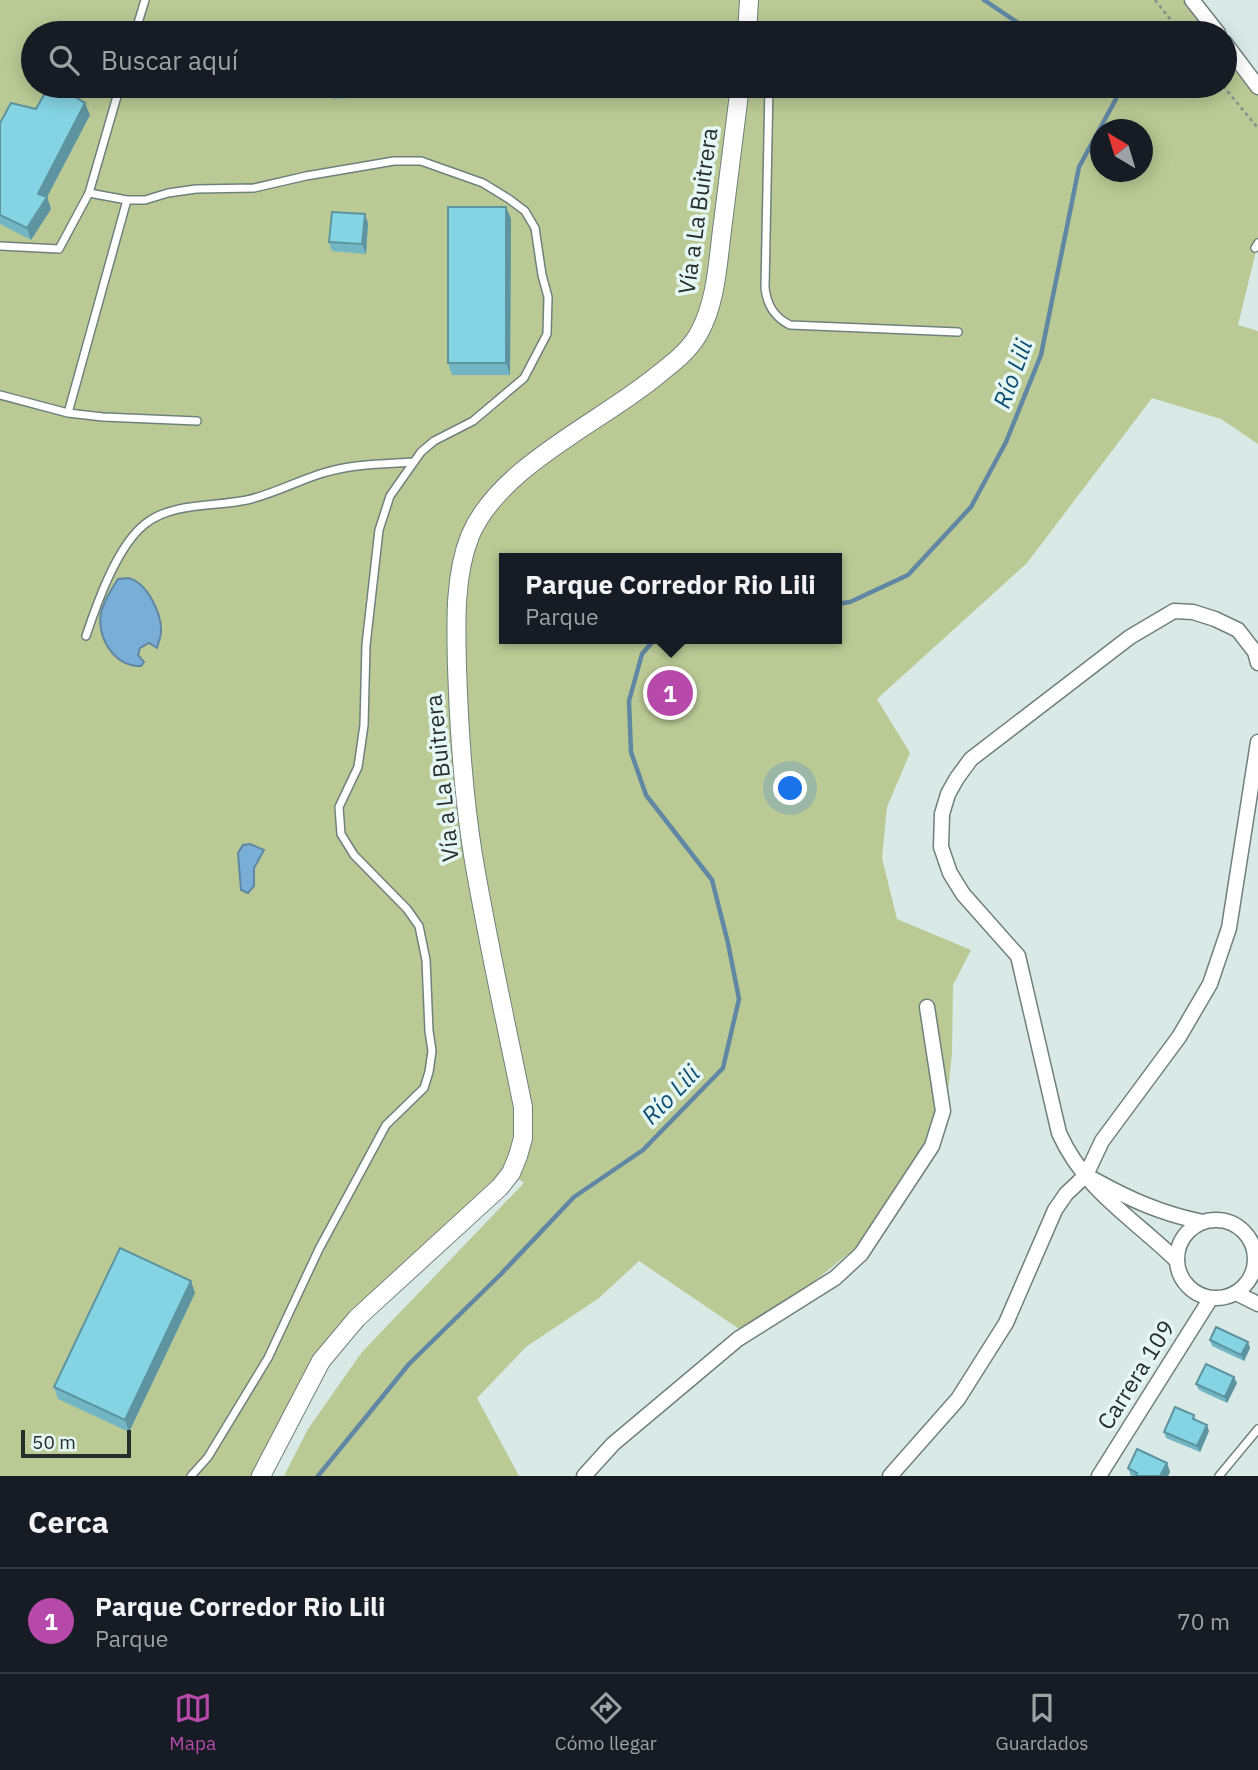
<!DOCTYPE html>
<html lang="es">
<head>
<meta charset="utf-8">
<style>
  body { margin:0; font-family:"IBM Plex Sans",sans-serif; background:#20242c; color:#f1f3f6 }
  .compass { position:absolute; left:1090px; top:119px; width:63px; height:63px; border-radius:50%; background:#171b24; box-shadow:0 4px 18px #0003; rotate:322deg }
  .scale { position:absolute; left:21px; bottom:18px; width:110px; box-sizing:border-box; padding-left:7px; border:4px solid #262d2b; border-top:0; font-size:19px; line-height:24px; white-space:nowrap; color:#262d2b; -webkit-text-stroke:5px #e5f7f3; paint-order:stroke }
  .you { position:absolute; left:791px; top:789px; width:24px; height:24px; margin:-18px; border:5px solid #fff; border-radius:50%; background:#1a73e8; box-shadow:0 0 0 10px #1a73e833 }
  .badge { display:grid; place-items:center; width:46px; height:46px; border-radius:50%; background:#b649a9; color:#fff; font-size:23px; font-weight:700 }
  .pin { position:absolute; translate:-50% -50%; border:4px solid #fff; box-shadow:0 2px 7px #0006 }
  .popup { position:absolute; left:499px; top:553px; width:343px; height:91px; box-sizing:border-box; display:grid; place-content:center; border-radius:0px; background:#171b24; filter:drop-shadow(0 2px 5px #0005); font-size:23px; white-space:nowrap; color:#9ea1a6 }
  .popup b { font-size:26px; color:#f1f3f6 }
  .popup::after { content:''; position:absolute; left:50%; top:100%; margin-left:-14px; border:14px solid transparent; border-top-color:#171b24 }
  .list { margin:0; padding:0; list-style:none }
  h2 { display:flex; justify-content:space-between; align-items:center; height:91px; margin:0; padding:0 28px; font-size:30px }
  h2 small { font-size:23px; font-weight:400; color:#9ea1a6 }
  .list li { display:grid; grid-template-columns:46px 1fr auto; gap:21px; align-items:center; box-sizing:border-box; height:105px; padding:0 28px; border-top:2px solid #363941 }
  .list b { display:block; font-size:26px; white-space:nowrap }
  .list p { margin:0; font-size:23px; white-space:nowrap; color:#9ea1a6 }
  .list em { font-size:23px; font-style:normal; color:#9ea1a6 }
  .icon { flex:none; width:38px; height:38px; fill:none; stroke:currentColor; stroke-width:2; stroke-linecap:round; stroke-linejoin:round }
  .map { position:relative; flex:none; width:1258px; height:1476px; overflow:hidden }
  .search { position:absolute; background:#171b24; box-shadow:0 4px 18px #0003; left:21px; right:21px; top:21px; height:77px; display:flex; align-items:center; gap:18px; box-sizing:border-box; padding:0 24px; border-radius:38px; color:#9ea1a6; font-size:26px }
  .sheet { height:196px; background:#171b24 }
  nav { display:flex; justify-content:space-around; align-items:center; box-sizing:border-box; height:98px; border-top:2px solid #363941; background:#171b24; font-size:19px; color:#9ea1a6 }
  nav a { display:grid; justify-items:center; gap:4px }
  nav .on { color:#b649a9 }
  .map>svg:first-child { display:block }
  .green { fill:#bbca95; fill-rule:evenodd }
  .water { fill:#79aed6; stroke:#6087a3; stroke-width:2 }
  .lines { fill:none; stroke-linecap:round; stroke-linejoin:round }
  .stream { stroke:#6087a3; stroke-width:4.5 }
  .service-casing { stroke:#70807c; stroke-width:10 }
  .minor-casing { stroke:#70807c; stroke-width:17 }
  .tertiary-casing { stroke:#70807c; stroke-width:20 }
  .path { stroke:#84908e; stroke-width:2.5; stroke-dasharray:3.5 3.5; stroke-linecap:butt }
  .service { stroke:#fff; stroke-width:7 }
  .minor { stroke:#fff; stroke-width:14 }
  .tertiary { stroke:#fff; stroke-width:18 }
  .wall { fill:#72b6c4 }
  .shaded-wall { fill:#5d94a0 }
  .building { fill:#85d4e4; stroke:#5d94a0; stroke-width:2 }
  .labels { text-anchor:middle; stroke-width:7; stroke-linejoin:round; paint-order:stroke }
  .street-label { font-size:23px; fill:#262d2b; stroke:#e5f7f3 }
  .water-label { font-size:24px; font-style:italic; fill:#0b4c72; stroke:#e5f7f3 }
</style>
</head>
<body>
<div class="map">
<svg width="1258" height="1476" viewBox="0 0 1258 1476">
  <rect width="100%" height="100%" fill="#d8e9e6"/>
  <!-- green -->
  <path class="green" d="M0,0H1192L1218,33H33V86H1225V43L1258,87V243L1238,325L1258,331V444L1221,419L1152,398L1027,563L877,699L910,753L887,807L882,858L897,919L971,950L953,985L952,1052L945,1121L874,1233L748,1335L639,1261L599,1298L526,1347L477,1398L519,1476H284L308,1429L362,1352L524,1183L511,1173L357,1318L261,1476H0ZM1100,130H1142V172H1100ZM504,558H836V639H504Z"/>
  <!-- water -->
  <path class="water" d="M128,578C147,582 162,614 161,632C161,637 158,643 157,648L149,643L140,648L138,655L144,662L141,666C114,668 94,634 102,609C106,598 112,588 118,579Z
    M250,844L264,850L254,868V886L248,893L241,890L238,853L243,845Z"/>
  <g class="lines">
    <!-- stream -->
    <path class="stream" d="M984,0L1033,33
      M836,604L850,602L908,575L971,507L1006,442L1041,355L1079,167L1117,97L1113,86
      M318,1476L409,1364L501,1274L574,1197L643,1150L723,1068L739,999L728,943L712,880L646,795L631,752L629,701L642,654L655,639"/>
    <!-- service casing -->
    <g class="service-casing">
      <path id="service" d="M135,33L145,0
        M769,86L765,288C767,305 774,317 790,325L958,332
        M89,193L127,200H145L168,193L196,189L254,188L306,176L394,161H421L483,183L509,199L525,211L535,228L542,275L548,297L547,334L524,378L473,421L434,441L421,452L390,496L379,530L366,645L364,725L358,767L339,807L341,834L354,855L407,909L419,926L426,960L429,1031L432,1051L429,1072L424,1088L386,1125L319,1249L268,1358L208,1457L191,1476
        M0,246L59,249L89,193L120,86
        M1255,248L1258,243
        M0,395L68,413L103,417L197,421
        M68,413L127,200
        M86,636C97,603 117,546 145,524C172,502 214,507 247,500C273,494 297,481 323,473C352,464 382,464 413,462
        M1219,1476L1258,1429"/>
    </g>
    <!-- minor casing -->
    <g class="minor-casing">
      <path id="minor" d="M1192,0L1218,33
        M1225,43L1258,87
        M1093,1179C1129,1199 1162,1214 1203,1222
        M1177 1259a39 39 0 1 1 78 0a39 39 0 1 1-78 0Z
        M1176,1260C1133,1218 1085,1191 1059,1133L1018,956L963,894L950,873L941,847L942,814L948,794L957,778L971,759L1130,637L1174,611L1193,612L1215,619L1238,630L1255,652L1258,663
        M1236,1293L1258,1304
        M584,1476L613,1444L738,1339L835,1278L861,1254L932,1146L943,1111L927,1007
        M890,1476L958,1399L1006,1323L1055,1210L1066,1194L1086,1175L1102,1141L1179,1037L1210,984L1229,928L1258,742
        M1099,1476L1211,1298"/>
    </g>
    <!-- tertiary casing -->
    <g class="tertiary-casing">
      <path id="tertiary" d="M747,33L749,0
        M261,1476L321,1361L357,1318L500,1187L511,1173L518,1156L523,1138V1107C506,1023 487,939 473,855C463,793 459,729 457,667C456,625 454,576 470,536C499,466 602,422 659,374C674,362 689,351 699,333C717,301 718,258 723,222C729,177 734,131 740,86"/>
    </g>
    <!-- path -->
    <path class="path" d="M1155,0L1181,33
      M1223,86L1258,128"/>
    <!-- service -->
    <use href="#service" class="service"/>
    <!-- minor -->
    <use href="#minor" class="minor"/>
    <!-- tertiary -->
    <use href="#tertiary" class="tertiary"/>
  </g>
  <!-- wall -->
  <path class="wall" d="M330,86H363L364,97L333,99L330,93Z
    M36,109L90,115L47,197L51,209L31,240L0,224V123Z
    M506,207L511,219L510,375H452L448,363Z
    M368,223L366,254L332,251L329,242Z
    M195,1293L129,1432L58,1399L54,1387Z
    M1210,1340L1248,1342L1250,1348L1244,1361L1212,1346Z
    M1237,1383L1227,1403L1199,1390L1196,1384Z
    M1194,1415L1196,1420L1209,1431L1200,1452L1166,1438L1164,1432Z
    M1167,1463L1170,1472L1168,1476H1131L1128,1468Z"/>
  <!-- shaded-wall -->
  <path class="shaded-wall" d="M85,103L90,115L47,197L51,209L31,240L27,228L38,194Z
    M506,207L511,219L510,375L506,363Z
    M365,214L368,223L366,254L362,244Z
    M191,1281L195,1293L129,1432L125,1420Z
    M1248,1342L1250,1348L1244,1361L1241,1355Z
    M1234,1377L1237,1383L1227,1403L1225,1397Z
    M1207,1425L1209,1431L1200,1452L1197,1446Z
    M1167,1463L1170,1472L1168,1476H1160Z"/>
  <!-- building -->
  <path class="building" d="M256,23L293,33H253Z
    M49,86H56L85,103L38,194L47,197L27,228L0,215V123L11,103L36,109Z
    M330,86H361V91L330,93Z
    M448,207H506V363H448Z
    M332,212L365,214L362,244L329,242Z
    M120,1248L191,1281L125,1420L54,1387Z
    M1216,1327L1248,1342L1241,1355L1210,1340Z
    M1206,1364L1234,1377L1225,1397L1196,1384Z
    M1175,1407L1194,1415L1193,1419L1207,1425L1197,1446L1164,1432Z
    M1137,1449L1167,1463L1160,1476H1136L1137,1473L1128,1468Z"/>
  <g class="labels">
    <!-- street labels -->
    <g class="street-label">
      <text transform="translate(698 211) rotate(-82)" y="8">Vía a La Buitrera</text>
      <text transform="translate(442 778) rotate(-96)" y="8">Vía a La Buitrera</text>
      <text transform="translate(1136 1375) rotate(-58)" y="8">Carrera 109</text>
    </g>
    <!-- water labels -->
    <g class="water-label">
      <text transform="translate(1013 374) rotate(-70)" y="8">Río Lili</text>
      <text transform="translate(671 1095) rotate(-46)" y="8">Río Lili</text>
    </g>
  </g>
</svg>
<svg class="compass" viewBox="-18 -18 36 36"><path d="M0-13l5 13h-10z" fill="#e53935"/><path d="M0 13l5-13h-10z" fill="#9ea1a6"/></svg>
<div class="scale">50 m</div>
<div class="you"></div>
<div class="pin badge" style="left:670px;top:693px">1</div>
<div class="popup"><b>Parque Corredor Rio Lili</b>Parque</div>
<div class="search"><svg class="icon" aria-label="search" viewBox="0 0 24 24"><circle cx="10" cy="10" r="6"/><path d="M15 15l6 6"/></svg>Buscar aquí</div>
</div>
<section class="sheet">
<h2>Cerca<small></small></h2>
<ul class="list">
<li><span class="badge">1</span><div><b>Parque Corredor Rio Lili</b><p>Parque</p></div><em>70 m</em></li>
</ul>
</section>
<nav>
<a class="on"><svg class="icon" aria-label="map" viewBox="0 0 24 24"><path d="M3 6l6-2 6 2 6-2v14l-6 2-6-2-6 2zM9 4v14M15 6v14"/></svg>Mapa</a>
<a><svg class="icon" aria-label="directions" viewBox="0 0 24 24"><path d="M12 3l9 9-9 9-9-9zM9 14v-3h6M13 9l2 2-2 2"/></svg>Cómo llegar</a>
<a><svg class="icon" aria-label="saved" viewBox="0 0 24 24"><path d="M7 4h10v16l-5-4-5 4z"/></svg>Guardados</a>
</nav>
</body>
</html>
